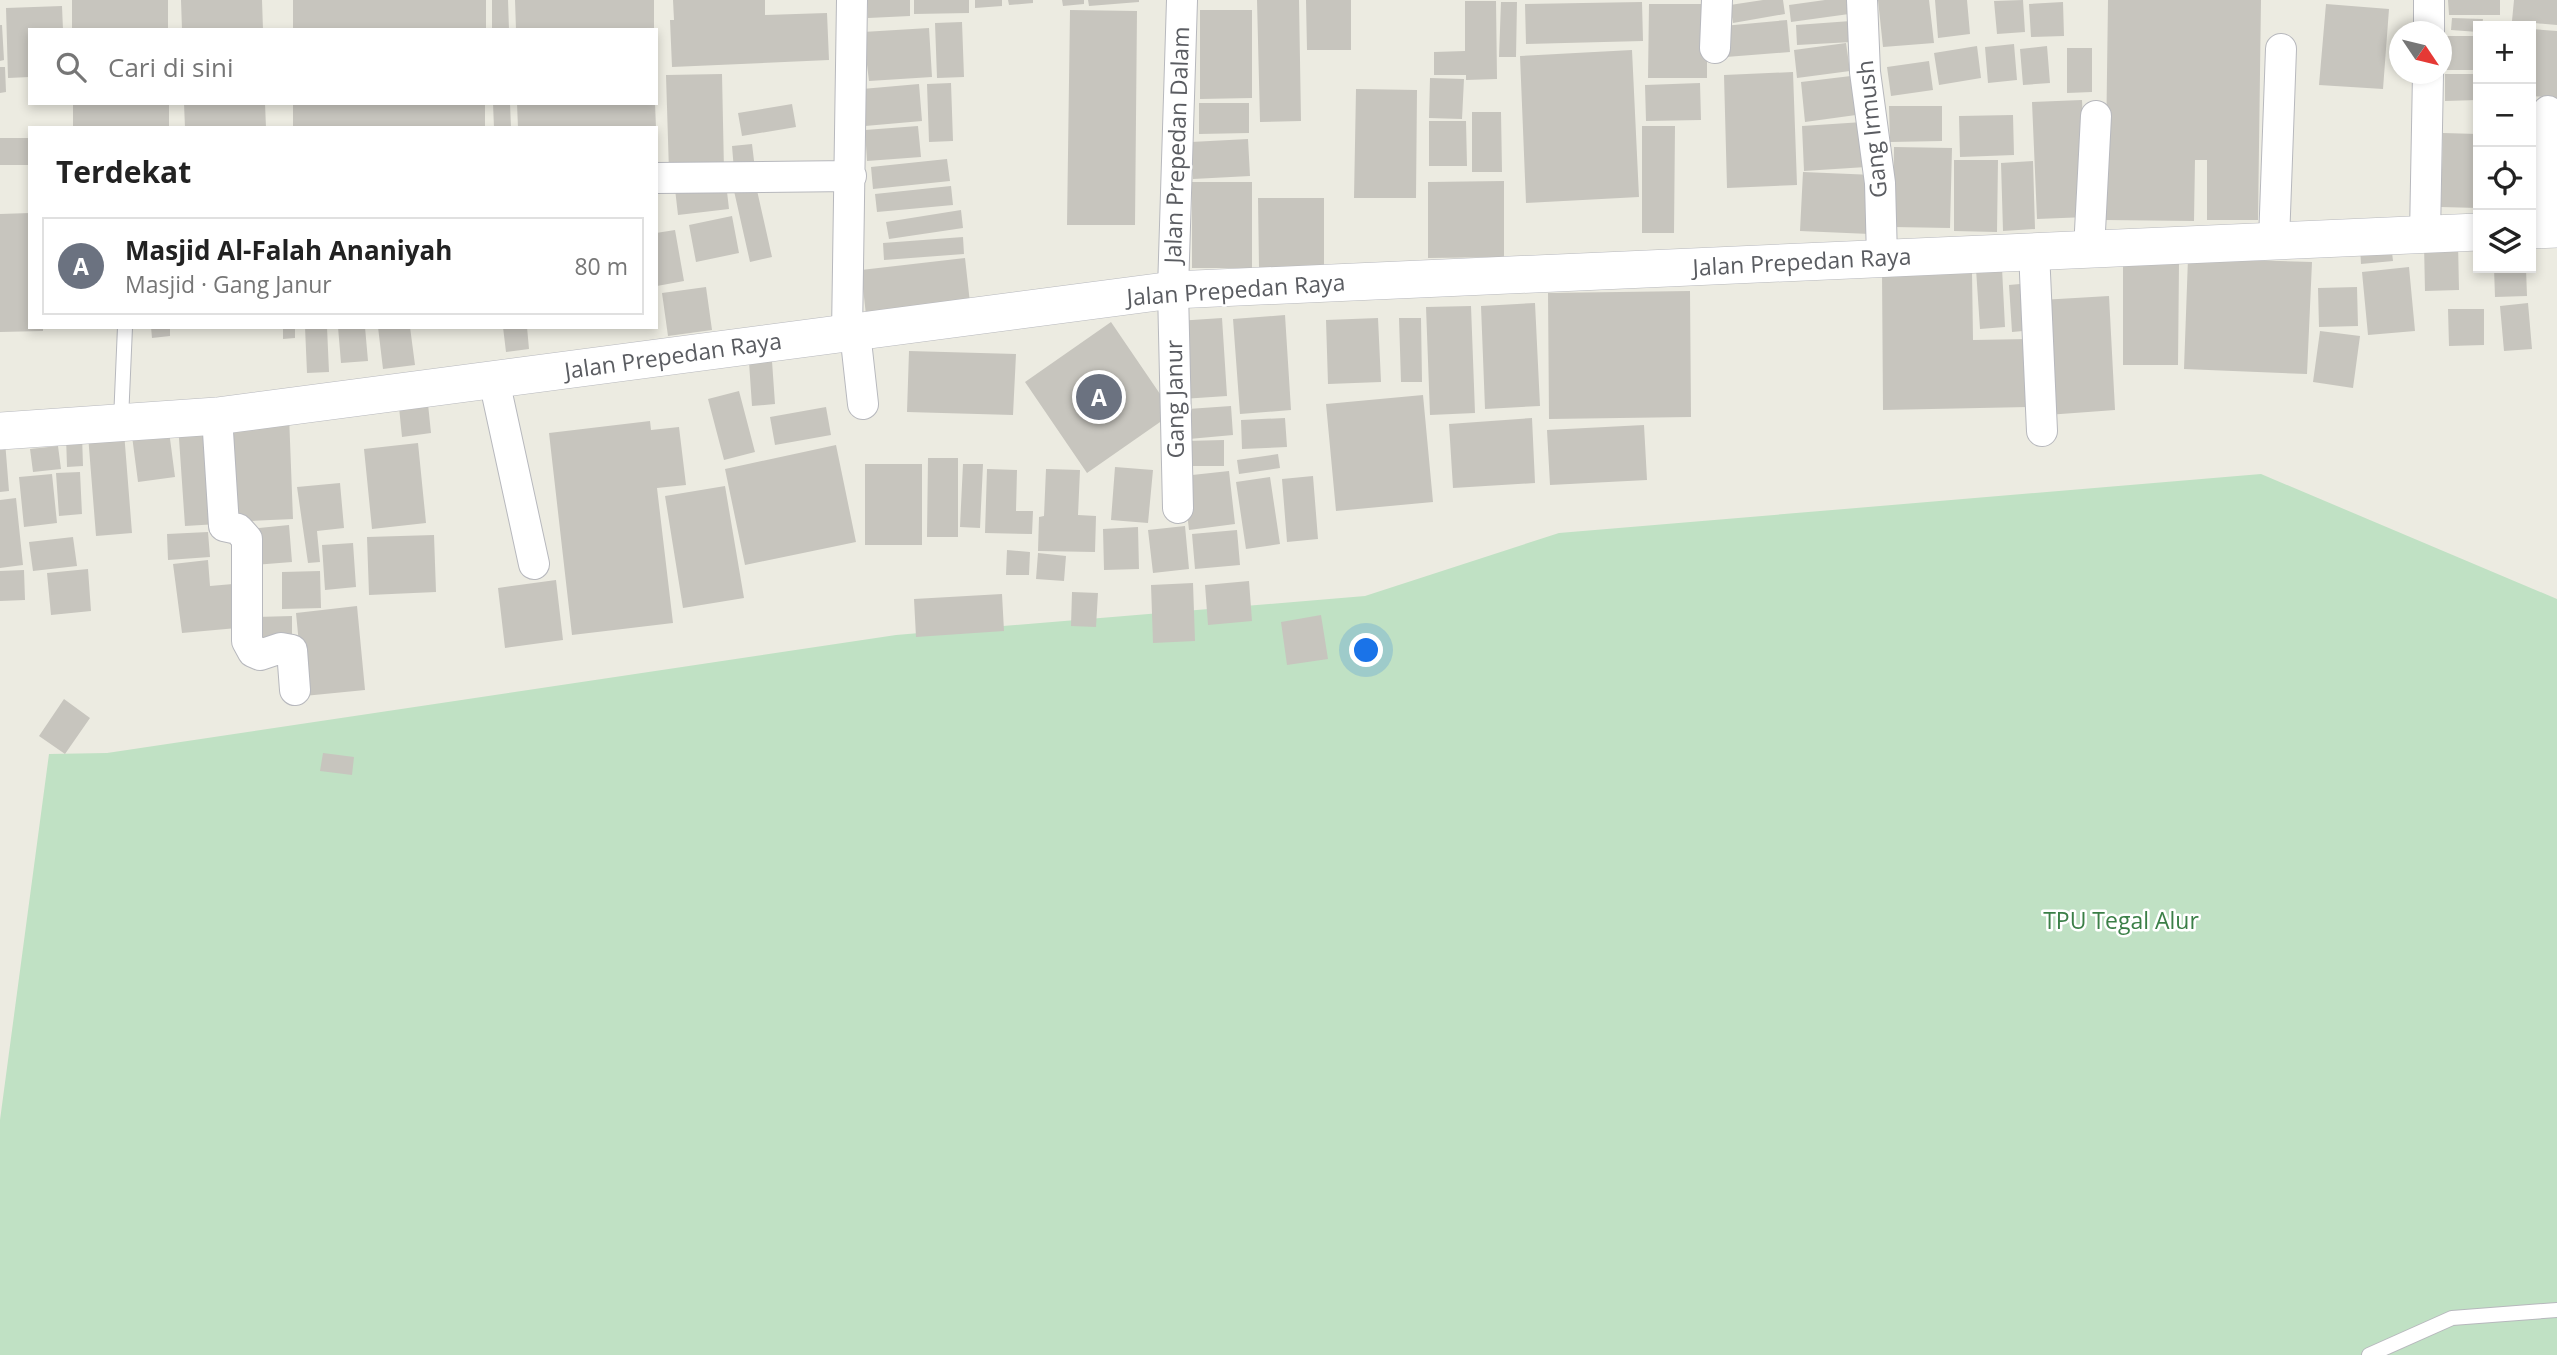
<!DOCTYPE html>
<html lang="id">
<head>
<meta charset="utf-8">
<style>
  body { margin:0; font-family:"Open Sans",sans-serif; background:#f6f6f6; color:#222 }
  .controls { position:absolute; right:21px; top:21px; display:grid; overflow:hidden; border-radius:0px; box-shadow:0 4px 10px #0003 }
  .controls button { width:63px; height:63px; display:grid; place-items:center; padding:0; border:0; border-bottom:2px solid #e0e0e0; background:#fff; color:#222; font:35px sans-serif }
  .compass { position:absolute; left:2389px; top:21px; width:63px; height:63px; border-radius:50%; background:#fff; box-shadow:0 4px 10px #0003; rotate:125deg }
  .you { position:absolute; left:1367px; top:651px; width:24px; height:24px; margin:-18px; border:5px solid #fff; border-radius:50%; background:#1a73e8; box-shadow:0 0 0 10px #1a73e833 }
  .badge { display:grid; place-items:center; width:46px; height:46px; border-radius:50%; background:#da5b39; color:#fff; font-size:23px; font-weight:700 }
  .pin { position:absolute; translate:-50% -50%; border:4px solid #fff; box-shadow:0 2px 7px #0006 }
  .list { margin:0; padding:0; list-style:none }
  h2 { display:flex; justify-content:space-between; align-items:center; height:91px; margin:0; padding:0 28px; font-size:30px }
  h2 small { font-size:23px; font-weight:400; color:#767676 }
  .list li { display:grid; grid-template-columns:46px 1fr auto; gap:21px; align-items:center; box-sizing:border-box; height:98px; margin:0 14px 14px; padding:0 14px; border:2px solid #e0e0e0; border-radius:0px }
  .list b { display:block; font-size:26px; white-space:nowrap }
  .list p { margin:0; font-size:23px; white-space:nowrap; color:#767676 }
  .list em { font-size:23px; font-style:normal; color:#767676 }
  .icon { flex:none; width:38px; height:38px; fill:none; stroke:currentColor; stroke-width:2; stroke-linecap:round; stroke-linejoin:round }
  .map { position:relative; flex:none; width:2557px; height:1355px; overflow:hidden }
  .search { position:absolute; background:#fff; box-shadow:0 4px 10px #0003; left:28px; top:28px; width:630px; height:77px; display:flex; align-items:center; gap:18px; box-sizing:border-box; padding:0 24px; border-radius:0px; color:#767676; font-size:26px }
  .panel { position:absolute; background:#fff; box-shadow:0 4px 10px #0003; left:28px; top:126px; width:630px; height:203px; border-radius:0px }
  .map>svg:first-child { display:block }
  .green { fill:#c0e1c4 }
  .building { fill:#c7c5be }
  .lines { fill:none; stroke-linecap:round; stroke-linejoin:round }
  .service-casing { stroke:#b7b8bd; stroke-width:16 }
  .minor-casing { stroke:#b7b8bd; stroke-width:32 }
  .tertiary-casing { stroke:#b7b8bd; stroke-width:38 }
  .service { stroke:#fff; stroke-width:14 }
  .minor { stroke:#fff; stroke-width:30 }
  .tertiary { stroke:#fff; stroke-width:37 }
  .labels { text-anchor:middle; stroke-width:5; stroke-linejoin:round; paint-order:stroke }
  .street-label { font-size:23px; fill:#5a5c61; stroke:#fff }
  .park-label { font-size:23px; fill:#3b7f47; stroke:#fff }
</style>
</head>
<body>
<div class="map">
<svg width="2557" height="1355" viewBox="0 0 2557 1355">
  <rect width="100%" height="100%" fill="#ecebe1"/>
  <!-- green -->
  <path class="green" d="M2261,474L2557,599V1355H0V1120L49,754L107,753L896,635L1365,596L1559,533Z"/>
  <!-- building -->
  <path class="building" d="M72,0H168V30H72Z
    M181,0H262L263,30H182Z
    M293,0H486V30H293Z
    M492,0H508L509,30H492Z
    M515,0H654V30H516Z
    M673,0H765V15L827,13L829,60L672,67L670,20H674Z
    M868,0H910V16L868,18Z
    M914,0H969V13L914,14Z
    M975,0H1002V6L975,8Z
    M1008,0H1033V3L1009,5Z
    M1062,0H1084V4L1063,6Z
    M1088,0H1139V2L1089,6Z
    M1257,0H1299L1301,121L1260,122Z
    M1306,0H1351V50H1307Z
    M1763,0H1783L1785,14L1733,23L1730,5Z
    M1825,0H1846L1849,14L1791,22L1789,5Z
    M1878,0H1929L1934,43L1883,47Z
    M1935,0H1967L1970,34L1938,38Z
    M2023,0L2025,32L1997,34L1994,1Z
    M2108,0H2261L2258,220H2207V160H2195L2194,221L2105,220Z
    M2448,0H2500V15H2449Z
    M2514,0H2557V25L2512,21Z
    M1465,1H1496L1497,79L1466,80V75H1434V52L1465,51Z
    M1501,2H1517L1516,57H1499Z
    M1642,2L1643,41L1526,44L1525,4Z
    M2063,2L2064,36L2031,37L2029,4Z
    M1649,4H1707V78H1648Z
    M2326,4L2389,9L2383,89L2319,85Z
    M62,6L63,30H30V77L8,78L6,8Z
    M1070,10L1137,11L1135,225H1067Z
    M1200,10H1252V98L1200,99Z
    M2452,18L2483,19L2482,26H2478V32L2451,30Z
    M1787,20L1790,52L1726,57L1723,26Z
    M1851,21L1852,42L1797,45L1796,25Z
    M962,22L964,77L937,78L935,23Z
    M0,25H2L4,60L0,61Z
    M929,28L932,77L869,81L863,32Z
    M2531,29L2557,31V98L2531,96Z
    M2446,36H2478V70H2446Z
    M1846,43L1850,71L1797,78L1794,50Z
    M2014,44L2017,80L1988,83L1985,47Z
    M1977,46L1981,78L1939,85L1934,53Z
    M2047,46L2050,83L2023,85L2020,49Z
    M2067,48H2092V92L2067,93Z
    M1632,50L1639,197L1526,203L1520,56Z
    M1929,61L1933,90L1891,96L1887,67Z
    M0,67H5L6,92L0,93Z
    M1793,72L1797,185L1727,188L1724,75Z
    M722,74L724,171L669,172L666,75Z
    M2445,74H2478V100L2445,101Z
    M1851,76L1856,115L1805,122L1801,82Z
    M1430,78L1464,79L1462,119L1429,118Z
    M951,83L953,141L929,142L927,84Z
    M1700,83L1701,120L1646,121L1645,85Z
    M919,84L922,121L865,126L862,89Z
    M1356,89L1417,90L1416,198H1354Z
    M2082,100L2087,217L2037,219L2032,102Z
    M73,103H169V128H73Z
    M184,103H265L266,128H185Z
    M293,103H485V128H293Z
    M493,103H510L511,128H494Z
    M517,103H655L656,128H518Z
    M1199,103H1249V133L1199,134Z
    M792,104L796,127L742,136L738,113Z
    M1889,106H1942V141L1890,142Z
    M1472,112H1501L1502,172H1472Z
    M2013,115L2014,155L1960,157L1959,116Z
    M1429,121H1466L1467,166H1429Z
    M1863,122L1866,167L1804,171L1802,126Z
    M918,126L921,157L867,161L865,130Z
    M1642,126H1675L1674,233H1642Z
    M2443,133L2478,134V208L2441,207Z
    M0,138H30V165H0Z
    M1248,139L1250,176L1193,179L1191,142Z
    M2531,139H2533L2535,195L2531,196Z
    M752,144L755,169L734,170L732,146Z
    M1894,147L1952,148L1950,228L1893,227Z
    M947,159L950,181L873,189L871,167Z
    M1954,160H1998L1997,232L1954,231Z
    M2033,161L2035,229L2003,231L2001,163Z
    M1803,172L1874,175L1870,234L1800,231Z
    M754,177L772,257L750,262L732,182Z
    M1504,181V257L1428,258V182Z
    M1192,182H1252V268H1192Z
    M726,183L729,209L678,215L675,189Z
    M951,186L953,205L877,212L875,194Z
    M1258,198H1324V267L1259,268Z
    M961,210L963,228L889,239L886,222Z
    M30,213V327H43V331L0,332V214Z
    M732,216L739,253L696,262L689,225Z
    M675,230L684,281L657,286L656,233Z
    M963,237L964,254L884,260L883,243Z
    M2458,242L2459,290L2425,291L2424,243Z
    M2391,243L2393,261L2361,264L2360,246Z
    M965,258L970,303L866,315L861,270Z
    M2188,258L2312,262L2307,374L2184,369Z
    M2123,263H2179L2178,365H2123Z
    M2409,267L2415,331L2368,335L2362,272Z
    M2002,268L2005,327L1980,329L1976,269Z
    M2494,268H2526L2527,296L2495,297Z
    M1972,271L1973,340L2028,339V407L1883,410L1882,272Z
    M2031,283L2035,330L2012,332L2009,285Z
    M706,287L712,330L668,336L662,293Z
    M2357,287L2358,326L2319,327L2318,288Z
    M1690,291L1691,417L1549,419L1548,293Z
    M2109,296L2115,410L2047,415L2041,300Z
    M1535,303L1540,406L1485,409L1481,306Z
    M2528,303L2532,349L2504,351L2500,306Z
    M1471,306L1475,413L1430,415L1426,307Z
    M2448,309H2484V345L2449,346Z
    M1285,315L1291,410L1240,414L1233,319Z
    M1222,318L1227,396L1182,399L1177,321Z
    M1378,318L1381,382L1328,384L1326,320Z
    M1399,318H1421L1422,382H1401Z
    M1111,322L1173,413L1087,473L1025,382Z
    M151,327H170V336L152,338Z
    M283,327H295V338L283,339Z
    M305,327H327L329,372L307,373Z
    M338,327H365L368,361L341,363Z
    M378,327H410L415,365L383,369Z
    M503,327H527L529,349L506,352Z
    M2320,331L2360,336L2353,388L2313,382Z
    M909,351L1016,354L1013,415L907,412Z
    M772,361L775,404L752,406L749,362Z
    M739,391L755,452L724,460L708,399Z
    M1423,395L1433,502L1336,511L1326,404Z
    M428,404L431,433L402,437L399,407Z
    M1231,406L1233,435L1189,439L1188,409Z
    M826,407L831,435L775,445L770,417Z
    M289,415L293,519L229,522L226,416Z
    M1285,418L1287,447L1242,449L1241,420Z
    M1532,418L1535,483L1453,488L1449,424Z
    M211,421L218,524L185,526L178,424Z
    M650,421L651,430L679,427L686,485L657,488L673,623L572,635L549,433Z
    M1644,425L1647,480L1550,485L1547,430Z
    M169,431L175,477L138,482L132,436Z
    M124,432L132,533L96,536L88,435Z
    M82,435L83,466L67,467L66,436Z
    M1224,440V466H1185V441Z
    M0,441H5L9,491L0,492Z
    M418,443L426,523L372,529L364,449Z
    M836,445L856,542L745,565L725,469Z
    M58,446L61,469L33,472L30,449Z
    M1278,454L1280,468L1239,474L1237,460Z
    M928,458H958V537H927Z
    M865,464H922V545H865Z
    M963,464H983L980,528L960,527Z
    M1115,467L1153,470L1148,523L1111,520Z
    M987,469L1017,470L1016,511H1033L1032,534L985,533Z
    M1046,469L1080,470L1078,515L1096,516L1095,552L1038,551L1039,517L1044,516Z
    M1229,471L1235,524L1189,530L1183,476Z
    M80,472L82,514L59,516L56,473Z
    M52,474L57,523L24,527L19,477Z
    M1313,476L1318,539L1287,542L1282,479Z
    M1270,477L1280,544L1246,549L1236,482Z
    M340,483L344,528L317,531L320,562L308,563L297,487Z
    M725,486L744,598L683,608L665,496Z
    M16,498L23,565L0,568V500Z
    M289,525L292,562L253,565L250,529Z
    M1185,526L1189,569L1153,573L1148,530Z
    M1138,527L1139,569L1104,570L1103,529Z
    M1237,530L1240,565L1195,569L1192,534Z
    M208,532L210,557L168,560L167,534Z
    M434,535L436,592L369,595L367,537Z
    M73,537L77,566L33,571L29,542Z
    M353,543L356,587L325,590L322,545Z
    M1007,550L1030,552L1029,575H1006Z
    M1038,553L1066,556L1064,581L1036,579Z
    M208,560L210,586L233,584L237,628L182,633L173,564Z
    M88,569L91,611L51,615L47,573Z
    M24,570L25,600L0,601V571Z
    M320,571L321,608L282,609V572Z
    M556,580L563,640L505,648L498,588Z
    M1249,581L1252,621L1208,625L1205,585Z
    M1193,583L1195,641L1153,643L1151,585Z
    M1072,592L1098,593L1096,627L1071,626Z
    M1002,594L1004,631L916,637L914,599Z
    M357,606L365,690L304,696L296,613Z
    M1321,615L1328,659L1287,665L1281,622Z
    M292,616V639L257,640L256,617Z
    M64,699L90,718L65,754L39,736Z
    M323,753L354,757L352,775L320,771Z"/>
  <g class="lines">
    <!-- service casing -->
    <g class="service-casing">
      <path id="service" d="M121,420L125,327
        M2369,1355L2452,1318L2557,1310"/>
    </g>
    <!-- minor casing -->
    <g class="minor-casing">
      <path id="minor" d="M1862,0L1865,72L1880,183L1882,257
        M2429,32V0
        M1715,48L1717,0
        M2548,111L2549,229
        M656,178L851,176
        M2425,235L2428,74
        M2274,241L2281,49
        M2089,250L2096,116
        M2034,251L2042,431
        M855,332L863,404
        M847,334L852,0
        M494,380L534,564
        M217,416L224,526L238,529L247,539V641L253,652L260,655L281,648L292,650L295,690
        M1178,508L1173,290L1182,0"/>
    </g>
    <!-- tertiary casing -->
    <g class="tertiary-casing">
      <path id="tertiary" d="M2531,230L2557,229
        M0,431L217,416L1173,290L2478,232"/>
    </g>
    <!-- service -->
    <use href="#service" class="service"/>
    <!-- minor -->
    <use href="#minor" class="minor"/>
    <!-- tertiary -->
    <use href="#tertiary" class="tertiary"/>
  </g>
  <g class="labels">
    <!-- street labels -->
    <g class="street-label">
      <text transform="translate(1872 129) rotate(-96)" y="8">Gang Irmush</text>
      <text transform="translate(1177 145) rotate(-88)" y="8">Jalan Prepedan Dalam</text>
      <text transform="translate(1802 262) rotate(-3)" y="8">Jalan Prepedan Raya</text>
      <text transform="translate(1236 290) rotate(-4)" y="8">Jalan Prepedan Raya</text>
      <text transform="translate(673 356) rotate(-8)" y="8">Jalan Prepedan Raya</text>
      <text transform="translate(1175 399) rotate(-91)" y="8">Gang Janur</text>
    </g>
    <!-- park labels -->
    <g class="park-label">
      <text x="2121" y="929">TPU Tegal Alur</text>
    </g>
  </g>
</svg>
<div class="controls">
<button>+</button>
<button>−</button>
<button><svg class="icon" aria-label="locate" viewBox="0 0 24 24"><circle cx="12" cy="12" r="6"/><path d="M12 2v4M12 18v4M2 12h4M18 12h4"/></svg></button>
<button><svg class="icon" aria-label="layers" viewBox="0 0 24 24"><path d="M12 4l9 5-9 5-9-5zM3 14l9 5 9-5"/></svg></button>
</div>
<svg class="compass" viewBox="-18 -18 36 36"><path d="M0-13l5 13h-10z" fill="#e53935"/><path d="M0 13l5-13h-10z" fill="#767676"/></svg>
<div class="you"></div>
<div class="pin badge" style="left:1099px;top:397px;background:#6b7280">A</div>
<div class="search"><svg class="icon" aria-label="search" viewBox="0 0 24 24"><circle cx="10" cy="10" r="6"/><path d="M15 15l6 6"/></svg>Cari di sini</div>
<section class="panel">
<h2>Terdekat<small></small></h2>
<ul class="list">
<li><span class="badge" style="background:#6b7280">A</span><div><b>Masjid Al-Falah Ananiyah</b><p>Masjid · Gang Janur</p></div><em>80 m</em></li>
</ul>
</section>
</div>
</body>
</html>
